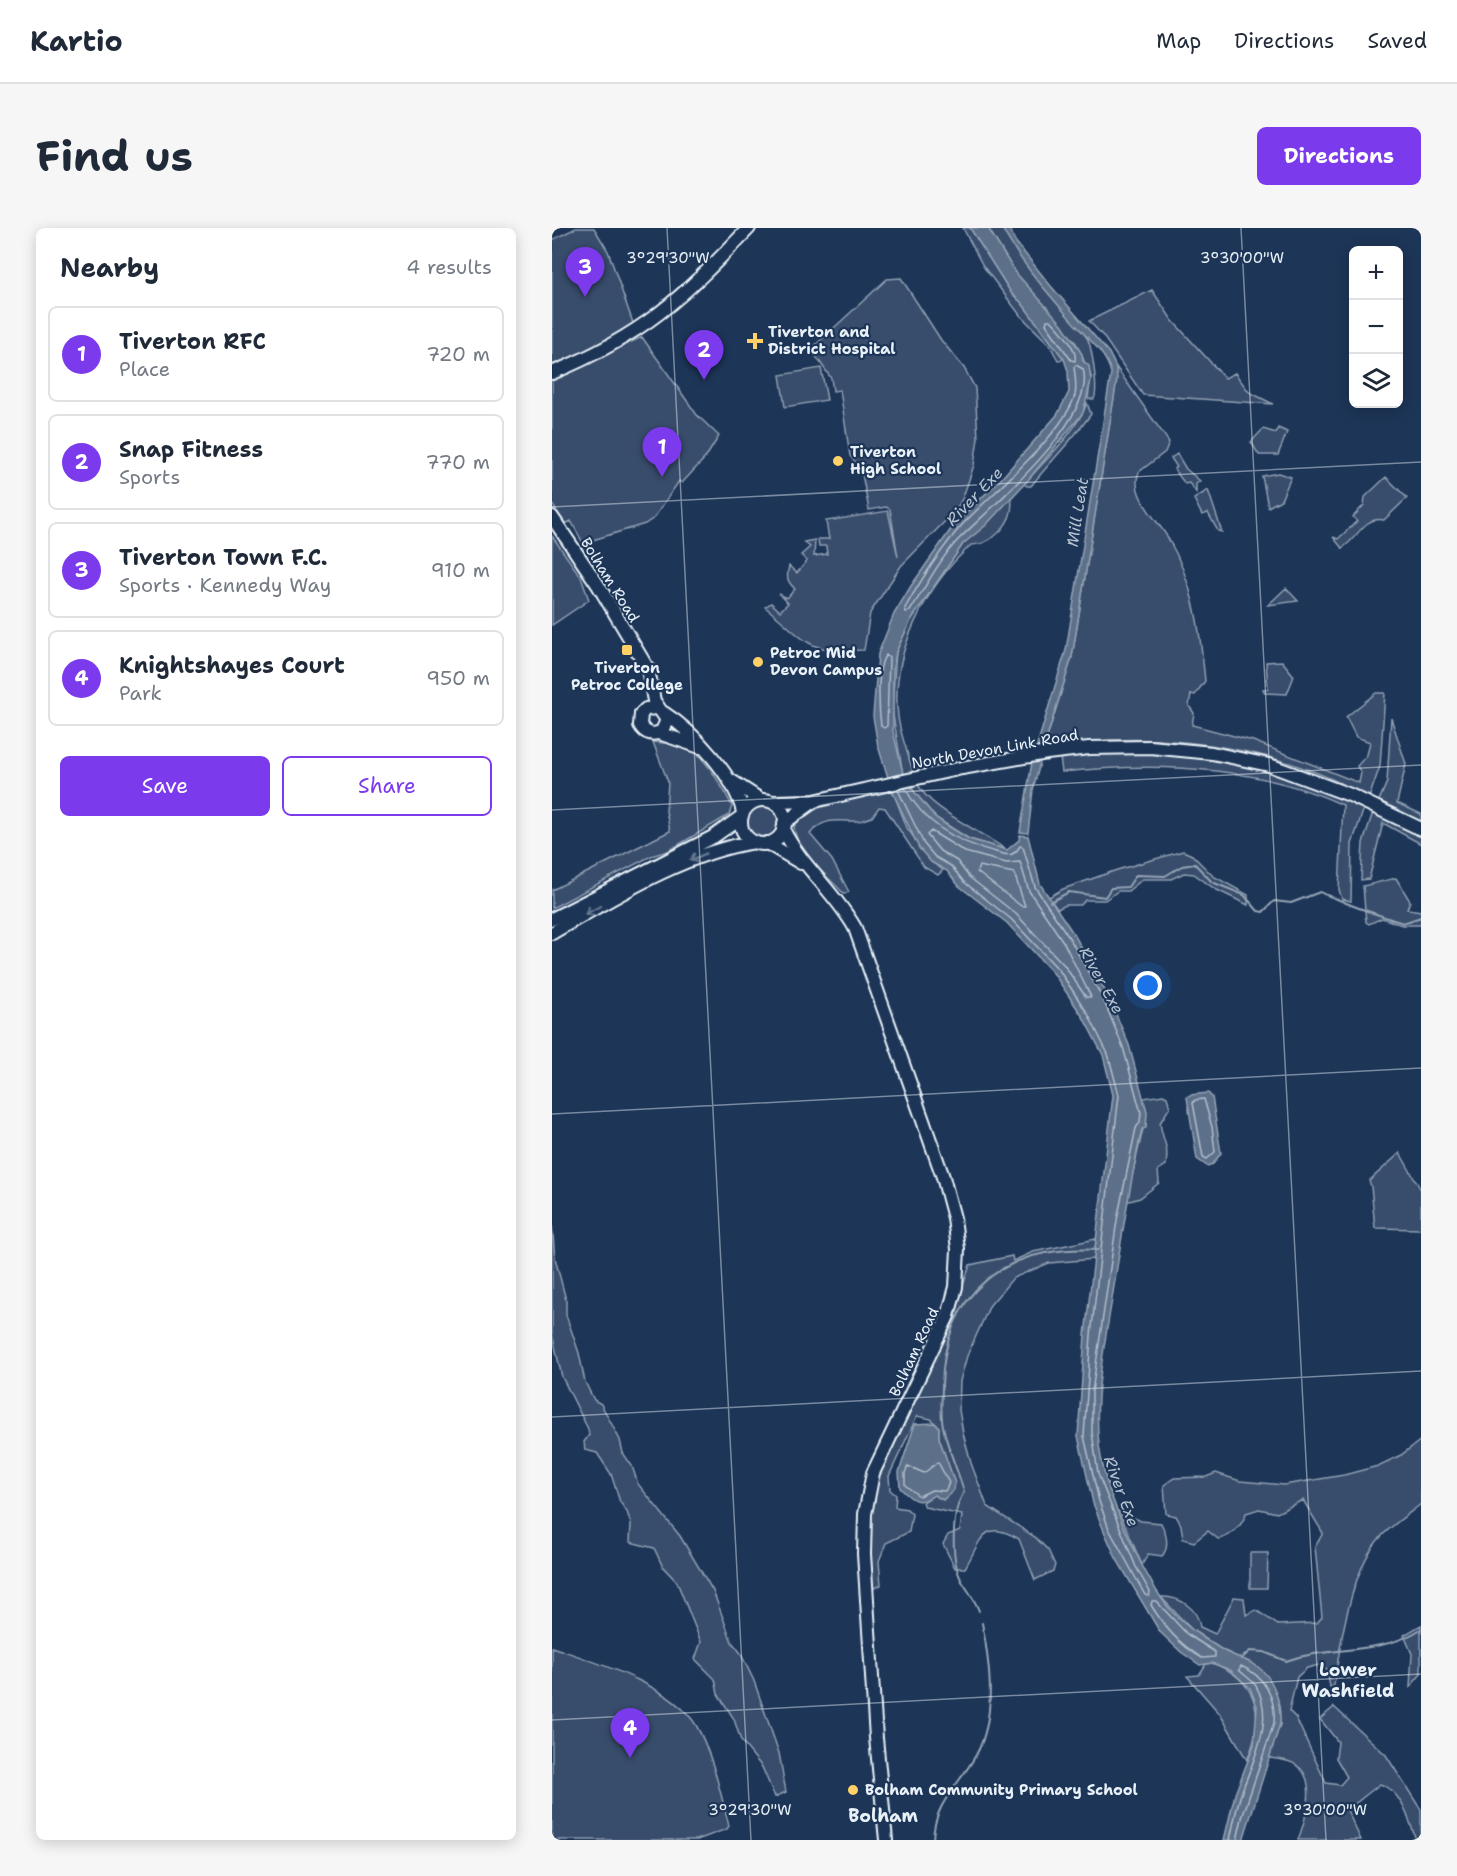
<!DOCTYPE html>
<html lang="en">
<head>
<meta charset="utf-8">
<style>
  body { margin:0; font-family:"Shantell Sans",sans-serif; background:#f6f6f7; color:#1f2937 }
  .controls { position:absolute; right:18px; top:18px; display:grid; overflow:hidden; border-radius:9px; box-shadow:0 3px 15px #0003 }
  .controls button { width:54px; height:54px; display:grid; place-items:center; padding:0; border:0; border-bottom:2px solid #e0e1e3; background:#fff; color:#1f2937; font:30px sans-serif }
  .you { position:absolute; left:596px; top:758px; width:21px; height:21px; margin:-15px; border:4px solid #fff; border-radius:50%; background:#1a73e8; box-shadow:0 0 0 9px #1a73e833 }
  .badge { display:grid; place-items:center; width:39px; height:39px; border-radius:50%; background:#7c3aed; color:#fff; font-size:20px; font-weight:700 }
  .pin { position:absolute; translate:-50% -50px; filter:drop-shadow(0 2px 3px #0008) }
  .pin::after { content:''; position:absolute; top:32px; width:21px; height:18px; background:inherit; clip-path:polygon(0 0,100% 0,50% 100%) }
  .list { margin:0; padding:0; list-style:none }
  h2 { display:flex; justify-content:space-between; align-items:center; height:78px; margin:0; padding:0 24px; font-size:26px }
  h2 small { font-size:20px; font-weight:400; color:#747a83 }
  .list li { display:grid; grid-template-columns:39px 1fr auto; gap:18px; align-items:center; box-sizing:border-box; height:96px; margin:0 12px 12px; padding:0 12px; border:2px solid #e0e1e3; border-radius:9px }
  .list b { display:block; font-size:22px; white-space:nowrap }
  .list p { margin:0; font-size:20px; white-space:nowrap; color:#747a83 }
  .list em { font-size:20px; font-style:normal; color:#747a83 }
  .actions { display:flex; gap:12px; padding:18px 24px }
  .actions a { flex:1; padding:14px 0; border:2px solid #7c3aed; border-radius:9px; text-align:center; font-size:21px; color:#7c3aed }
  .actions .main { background:#7c3aed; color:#fff }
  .icon { flex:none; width:33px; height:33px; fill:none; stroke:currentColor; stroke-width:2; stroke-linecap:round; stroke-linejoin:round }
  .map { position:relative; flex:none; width:869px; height:1612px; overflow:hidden; border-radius:9px }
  header { display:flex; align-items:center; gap:36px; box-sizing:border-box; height:84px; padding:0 30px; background:#fff; border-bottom:2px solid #e0e1e3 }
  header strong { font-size:28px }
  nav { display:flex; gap:33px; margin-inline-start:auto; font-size:21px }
  .intro { display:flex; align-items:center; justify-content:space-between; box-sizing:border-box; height:144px; padding:0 36px }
  h1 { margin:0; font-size:42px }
  .button { padding:15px 27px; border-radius:9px; background:#7c3aed; color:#fff; font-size:21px; font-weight:700 }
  main { display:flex; gap:36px; padding:0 36px }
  aside { flex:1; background:#fff; border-radius:9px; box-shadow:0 3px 15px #0003 }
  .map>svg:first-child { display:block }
  .green { fill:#374d6c; stroke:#909fb2; stroke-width:1.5 }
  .water { fill:#5d7089; stroke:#95a4b5; stroke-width:1.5 }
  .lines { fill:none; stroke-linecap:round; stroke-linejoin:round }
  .shore { stroke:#b0bdcc; stroke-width:1.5 }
  .stream { stroke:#95a4b5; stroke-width:2 }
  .primary-casing { stroke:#e8f1f8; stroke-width:16 }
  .trunk-casing { stroke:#e8f1f8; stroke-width:16 }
  .primary { stroke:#1d3557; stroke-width:12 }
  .trunk { stroke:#1d3557; stroke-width:12 }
  .oneway { stroke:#64778f }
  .ticks { fill:none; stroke:#e8f1f8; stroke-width:1.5; stroke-opacity:0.45 }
  .poi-dot { fill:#ffd166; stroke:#1d3557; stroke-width:2 }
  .labels { text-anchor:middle; stroke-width:4.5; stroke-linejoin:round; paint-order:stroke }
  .poi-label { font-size:15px; font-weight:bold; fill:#e8f1f8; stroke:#1d3557; text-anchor:start }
  .street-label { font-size:15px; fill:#e8f1f8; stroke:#1d3557 }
  .water-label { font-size:16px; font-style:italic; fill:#b7c4d1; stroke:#1d3557 }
  .quarter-label { font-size:18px; font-weight:bold; fill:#e8f1f8; stroke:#1d3557 }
  .ticks-label { font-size:15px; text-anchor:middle; fill:#e8f1f8; stroke:#1d3557; stroke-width:4.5; stroke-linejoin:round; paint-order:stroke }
</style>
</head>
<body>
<header>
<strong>Kartio</strong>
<nav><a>Map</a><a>Directions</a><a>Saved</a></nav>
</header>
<div class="intro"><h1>Find us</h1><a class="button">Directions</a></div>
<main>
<aside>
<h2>Nearby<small>4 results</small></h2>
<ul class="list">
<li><span class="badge">1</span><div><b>Tiverton RFC</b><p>Place</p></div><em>720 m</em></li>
<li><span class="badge">2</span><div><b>Snap Fitness</b><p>Sports</p></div><em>770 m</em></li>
<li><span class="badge">3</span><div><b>Tiverton Town F.C.</b><p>Sports · Kennedy Way</p></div><em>910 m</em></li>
<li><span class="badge">4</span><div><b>Knightshayes Court</b><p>Park</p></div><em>950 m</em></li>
</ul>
<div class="actions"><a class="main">Save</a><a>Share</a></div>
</aside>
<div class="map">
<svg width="869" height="1612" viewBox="0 0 869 1612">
  <rect width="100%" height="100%" fill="#1d3557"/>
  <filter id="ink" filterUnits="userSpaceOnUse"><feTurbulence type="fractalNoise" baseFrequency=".0167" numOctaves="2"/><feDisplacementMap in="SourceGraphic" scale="12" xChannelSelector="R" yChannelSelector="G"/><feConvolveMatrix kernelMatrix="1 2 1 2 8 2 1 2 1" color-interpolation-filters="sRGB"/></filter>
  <g filter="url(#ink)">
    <!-- green -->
    <path class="green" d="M24,0H42L56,23L82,98L36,123L0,137V12Z
      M411,0H418L460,66L469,74L512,131L506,132L497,116L468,87L431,38Z
      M436,0H450C472,42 508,71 535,110C539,116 547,161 542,171H536L539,148L524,115L463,44Z
      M349,50L389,112L412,140L423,160L426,210L422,237L411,269L403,283L349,338L318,385L312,422C252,425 256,413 213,379L219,375L228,383L236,375L227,366L235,370L243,361C235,353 234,350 237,338L245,345L255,333L249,327L258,319L252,314L263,312L262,328L275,326L274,318H267L266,311H277L274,293L336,283L346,329L338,281L334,279L317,282L309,241L298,228L288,162L281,163L279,150L259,121L335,51Z
      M600,62L620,92L673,150L683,145L697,164L721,176L591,167L551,108L537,93Z
      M90,109L145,187L167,208L154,229L130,255L127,253L102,290L93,296L31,315L19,293L13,296L0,276V151Z
      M564,139L617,214L613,224L587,244C577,267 606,292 616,310C642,355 648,402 653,453L643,467L639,466L637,478L642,485L640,497L701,513L807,555L809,545L805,538L815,527L818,514L804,509L794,489L824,465H833L828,538L817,570C722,515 598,501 492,519L520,429L563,163Z
      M269,140L275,172L233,179L228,147Z
      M535,175L539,186C522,210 498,234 479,258H475L472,256C494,231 523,206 535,175Z
      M726,200L735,204L726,227H707L699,214L711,201L724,205Z
      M625,226L634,241L648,253L644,256V264L637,255L633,256L622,241L625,239L619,230Z
      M726,245L739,249L729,272L716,279L710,248Z
      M834,249L855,270L832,292C812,287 804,313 790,320L781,309L786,311L805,293L801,289L812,277L813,269Z
      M656,262L670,304L666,303L656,285L650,287L642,271Z
      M459,269C464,293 442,316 419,317C374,358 338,426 346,488C347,500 352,513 355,524C359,536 362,553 370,563C387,585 429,604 453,621L417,611L383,589L361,562L350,541L340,481L344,424L359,392L411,316Z
      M0,308L29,349L37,372L0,397Z
      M734,360L746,373L716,377Z
      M730,433L742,448L735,466L713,465L711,461H716L714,434Z
      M839,490L854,536L845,575L869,586V595L826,575L835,554Z
      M101,514C114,515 127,515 138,521C153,528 173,563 180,578L177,587L116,623L99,628L0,680V662L118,603L114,583L116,554Z
      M574,523C599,524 624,524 648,527C706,536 760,556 812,580L800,616L799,673L790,671L787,662L791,577C704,537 604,534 510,544L508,529Z
      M340,561L355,600L379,634L391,642L386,647L372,639L333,580L327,579L320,589C316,590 310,593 306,593C287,594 272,588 258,606L280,632L297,664L292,666C273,644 246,629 242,599C254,575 315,568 340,561Z
      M193 593a17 17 0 1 1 34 0a17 17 0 1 1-34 0Z
      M821,584L869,607V616L831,595L817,651L809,652L811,615Z
      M631,623L640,627L661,648L696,667V677L663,661L642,646L632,645L619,651H591L576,663H566L553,672H533L529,677H514L505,681L497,669L511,661L565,642Z
      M844,650L858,673L855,681L869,683V697H850L830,690L817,696L814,694L811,658Z
      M611,867L615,869L618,879L608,895C611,915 617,916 614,937L606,942L607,955L588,970L574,974L595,884L591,870Z
      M848,925L869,962V1001L823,1000L819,958L817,953Z
      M0,995L3,1030L14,1072V1087L27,1125L33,1154L42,1172L49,1176L68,1212L71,1225L80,1238L86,1256L128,1308L161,1363L180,1414L188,1424L202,1453L227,1525L234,1564L223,1569L210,1539L189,1513L182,1491L166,1466L163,1451L143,1431L149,1414L125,1354L111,1339L102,1320L78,1314L79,1296L75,1284L68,1274L59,1246L45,1225L33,1222L32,1214L37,1207L36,1201L10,1149L0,1105Z
      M544,1011L542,1031L497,1035L461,1050L438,1077L415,1128L408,1153L407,1182L411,1205L419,1235L435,1278L483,1309L496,1322L503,1337L501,1343L483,1352L467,1311C430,1289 429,1314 413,1340H403L391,1316L396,1307L408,1302L410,1287L373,1279L371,1274L382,1267L400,1247L387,1210V1199L379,1191L365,1188L337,1248L338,1262L344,1267L343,1279L355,1281L360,1286L357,1304L334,1315L327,1333L329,1357L322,1360L317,1355L315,1312L323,1253L396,1102L418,1037L460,1028L461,1033L481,1024Z
      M869,1212V1276C855,1287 838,1298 826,1312C799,1344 788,1416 782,1458L778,1459L775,1442L767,1437L755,1440L745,1449L737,1483L744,1490L774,1555L788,1557L795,1549L784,1530L786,1514L768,1491L782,1479L834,1527L869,1582V1612H864C857,1592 850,1563 828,1556L795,1582L809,1612H746C753,1593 767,1551 744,1537C738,1532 725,1531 717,1530L728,1496L726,1472L670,1422L639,1401L609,1369C627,1368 646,1380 648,1399L663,1406L682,1369L692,1370L694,1387L704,1382L726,1397L765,1395L770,1389L763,1319L771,1305L751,1272L725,1285L707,1281L694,1285C691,1297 679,1309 666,1311L656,1303L642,1314L631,1311L629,1297L624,1288L614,1286L612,1257L622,1250L654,1249L664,1245L688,1253L732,1257L792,1247L826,1238L849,1227Z
      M567,1283L589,1293L609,1295C614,1305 618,1319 610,1328L596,1326L590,1337Z
      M698,1325H716L715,1360H698Z
      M869,1397V1446L858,1459L860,1426L852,1407Z
      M0,1419C43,1434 119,1457 144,1497C160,1524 169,1567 177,1598L175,1601L145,1612H0Z
      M660,1435C707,1452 714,1489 695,1532L668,1486L635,1448L647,1447L654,1436Z"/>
    <!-- water -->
    <path class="water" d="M418,0H436L463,44L510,96L530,126L531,133L537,138L539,152L531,185L476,252L433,298L411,316L359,392L344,424L341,442V503L350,541L361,562L383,589L394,597L417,611L455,622L467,612L468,607L476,608L488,656L523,708L557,770L577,817L595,884L594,900L590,901C577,958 569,1014 560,1071C551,1127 537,1187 552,1243C560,1277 588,1338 608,1368C622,1390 647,1408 669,1421C680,1428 695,1431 706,1439C723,1451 729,1476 728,1496L691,1612H672L683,1566L702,1517L705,1478L698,1460L678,1442L660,1435L648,1437L629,1424L608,1404L564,1330L552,1303L541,1275L526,1208L533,1107L561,867L551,827L531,789L502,746L455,695L407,658L395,643L379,634L367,620L341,565L326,518L321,488L326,426L342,386L359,358L404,294L448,252L505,187L517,164L516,143L512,131L469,74L460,66Z
      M450,0H457L463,13L498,57L557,125L564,139L565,151L520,429L492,519L481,562L476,605L468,604L480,534L514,422L559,145C554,124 534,109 520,93C495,64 468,34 450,0Z
      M656,865L660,869L669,925L661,936L655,938L645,931L635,869L638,867Z
      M382,1195L387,1199V1210L403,1255L402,1262L391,1272L382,1267C366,1278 360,1272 348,1260L347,1244L363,1196Z"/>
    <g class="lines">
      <!-- shore -->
      <path class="shore" d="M495,92H499C508,102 526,120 523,133L519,132L494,96Z
        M524,137L531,141C546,190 440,278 407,311C388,330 373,360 358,383L354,384L353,380C369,352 388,322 410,297C439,266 512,206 523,167C525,159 523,147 522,139Z
        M334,427L337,430L335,498L332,500L329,498C327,483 324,437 334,427Z
        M346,562L372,616L383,629L399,638L412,654L459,691L507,742L536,786L556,826L567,867L539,1107L532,1208L547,1273L557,1301L593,1367L597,1368L598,1364L584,1339L546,1246L540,1204V1164L565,992L584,900L588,894L589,885L571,819L552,773L518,711L483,659L471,619L468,618C461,630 455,627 444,624C406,615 372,596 353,560
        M379,603L413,624L454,635L468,634L477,663L512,715L539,769H534L512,737L464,686L417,649L405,633L388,623L375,607Z
        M427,638L462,645L473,678H469L425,644Z
        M652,871L660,899L663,924L655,931L651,929L641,875L643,872Z
        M386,1234L397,1255L393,1263L380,1262L367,1268L353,1257V1245L356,1238L372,1245Z
        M600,1373H604L635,1406L663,1424V1429L650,1430C627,1416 613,1400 599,1377Z
        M678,1612C681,1597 684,1581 689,1566C700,1533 724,1493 704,1458C700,1452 692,1447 687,1442L689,1438C713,1448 724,1470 722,1495L690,1590L685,1612"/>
      <!-- stream -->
      <path class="stream" d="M498,674L517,664L553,669L559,660L576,659L584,647L613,648L630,638L643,636L660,654L692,667L706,683L711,684L722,673L739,675L768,664C774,668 779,668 785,671C806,681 828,687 851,695L869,689
        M427,1383C423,1372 418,1365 411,1355C398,1334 399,1284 412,1264C406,1242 395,1220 391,1198C388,1185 390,1171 390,1158C392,1062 454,1017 546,1022
        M689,1431L698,1423L712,1424L734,1433C778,1417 828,1428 869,1401
        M381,1612C382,1574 407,1558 424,1527C445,1489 438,1437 430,1395"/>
      <!-- primary casing -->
      <g class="primary-casing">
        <path id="primary" d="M0,145C92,107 130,70 197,0
          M0,289L46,357L96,441L102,473L115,492L110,503C102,508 93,506 88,497L89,486L94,481L105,480
          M112,485C142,504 183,549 191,584
          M107,505L148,519
          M178,552L209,572
          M231,601C249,638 283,664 303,700L391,949L402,990L406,1021L404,1059L396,1088L321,1245L313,1286L312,1326L324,1510L334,1612
          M215,615L249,635"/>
      </g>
      <!-- trunk casing -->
      <g class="trunk-casing">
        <path id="trunk" d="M189 594a22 22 0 1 1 44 0a22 22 0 1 1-44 0Z
          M220,574L262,573L410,540L495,525L537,520L598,519L660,525L717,537L798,567L869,601
          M232,595L261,574
          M0,691L161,609L189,589
          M0,705C61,670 133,624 203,614"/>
      </g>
      <!-- primary -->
      <use href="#primary" class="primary"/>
      <!-- trunk -->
      <use href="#trunk" class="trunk"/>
    </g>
    <!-- one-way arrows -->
    <defs><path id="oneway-shaft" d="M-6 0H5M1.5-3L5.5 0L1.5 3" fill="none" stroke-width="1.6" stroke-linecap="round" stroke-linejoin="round" transform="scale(1.5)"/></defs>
    <g class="oneway">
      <use href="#oneway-shaft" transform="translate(146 629) rotate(156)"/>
      <use href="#oneway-shaft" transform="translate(41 682) rotate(152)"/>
    </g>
  </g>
  <!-- ticks -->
  <path class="ticks" d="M115,0L199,1612M689,0L774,1612M0,279L869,234M0,582L869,537M0,886L869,840M0,1189L869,1143M0,1492L869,1446"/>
  <!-- markers -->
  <g class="poi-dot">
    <path d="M200 104h6v6h6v6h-6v6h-6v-6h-6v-6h6z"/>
    <circle cx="286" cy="233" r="6"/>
    <rect x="69" y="416" width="12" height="12" rx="3"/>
    <circle cx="206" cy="434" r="6"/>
    <circle cx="301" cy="1562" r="6"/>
  </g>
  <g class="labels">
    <!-- poi labels -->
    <g class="poi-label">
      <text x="216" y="109">Tiverton and<tspan x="216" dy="17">District Hospital</tspan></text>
      <text x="298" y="229">Tiverton<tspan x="298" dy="17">High School</tspan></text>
      <text x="218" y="430">Petroc Mid<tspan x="218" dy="17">Devon Campus</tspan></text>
      <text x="75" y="445" text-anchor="middle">Tiverton<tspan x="75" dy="17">Petroc College</tspan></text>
      <text x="313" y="1567">Bolham Community Primary School</text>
    </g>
    <!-- street labels -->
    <g class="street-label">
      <text transform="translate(58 352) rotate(58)" y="5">Bolham Road</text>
      <text transform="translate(443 521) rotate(-10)" y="5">North Devon Link Road</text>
      <text transform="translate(362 1124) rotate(-65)" y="5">Bolham Road</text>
    </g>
    <!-- water labels -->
    <g class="water-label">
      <text transform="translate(422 268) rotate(-46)" y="6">River Exe</text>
      <text transform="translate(525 284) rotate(-81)" y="6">Mill Leat</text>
      <text transform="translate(550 752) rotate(61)" y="6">River Exe</text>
      <text transform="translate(570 1263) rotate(70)" y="6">River Exe</text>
    </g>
    <!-- quarter labels -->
    <g class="quarter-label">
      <text x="796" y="1448">Lower<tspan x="796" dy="21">Washfield</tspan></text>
      <text x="331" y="1594">Bolham</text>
    </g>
  </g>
  <g class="ticks-label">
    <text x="116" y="35">3°29'30"W</text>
    <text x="690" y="35">3°30'00"W</text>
    <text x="198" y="1587">3°29'30"W</text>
    <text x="773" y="1587">3°30'00"W</text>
  </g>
</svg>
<div class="controls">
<button>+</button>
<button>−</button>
<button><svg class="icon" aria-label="layers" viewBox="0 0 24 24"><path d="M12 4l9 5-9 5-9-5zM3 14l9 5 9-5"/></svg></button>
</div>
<div class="you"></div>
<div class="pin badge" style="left:110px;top:249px">1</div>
<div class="pin badge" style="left:152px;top:152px">2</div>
<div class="pin badge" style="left:33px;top:69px">3</div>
<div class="pin badge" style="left:78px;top:1530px">4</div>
</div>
</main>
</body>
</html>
